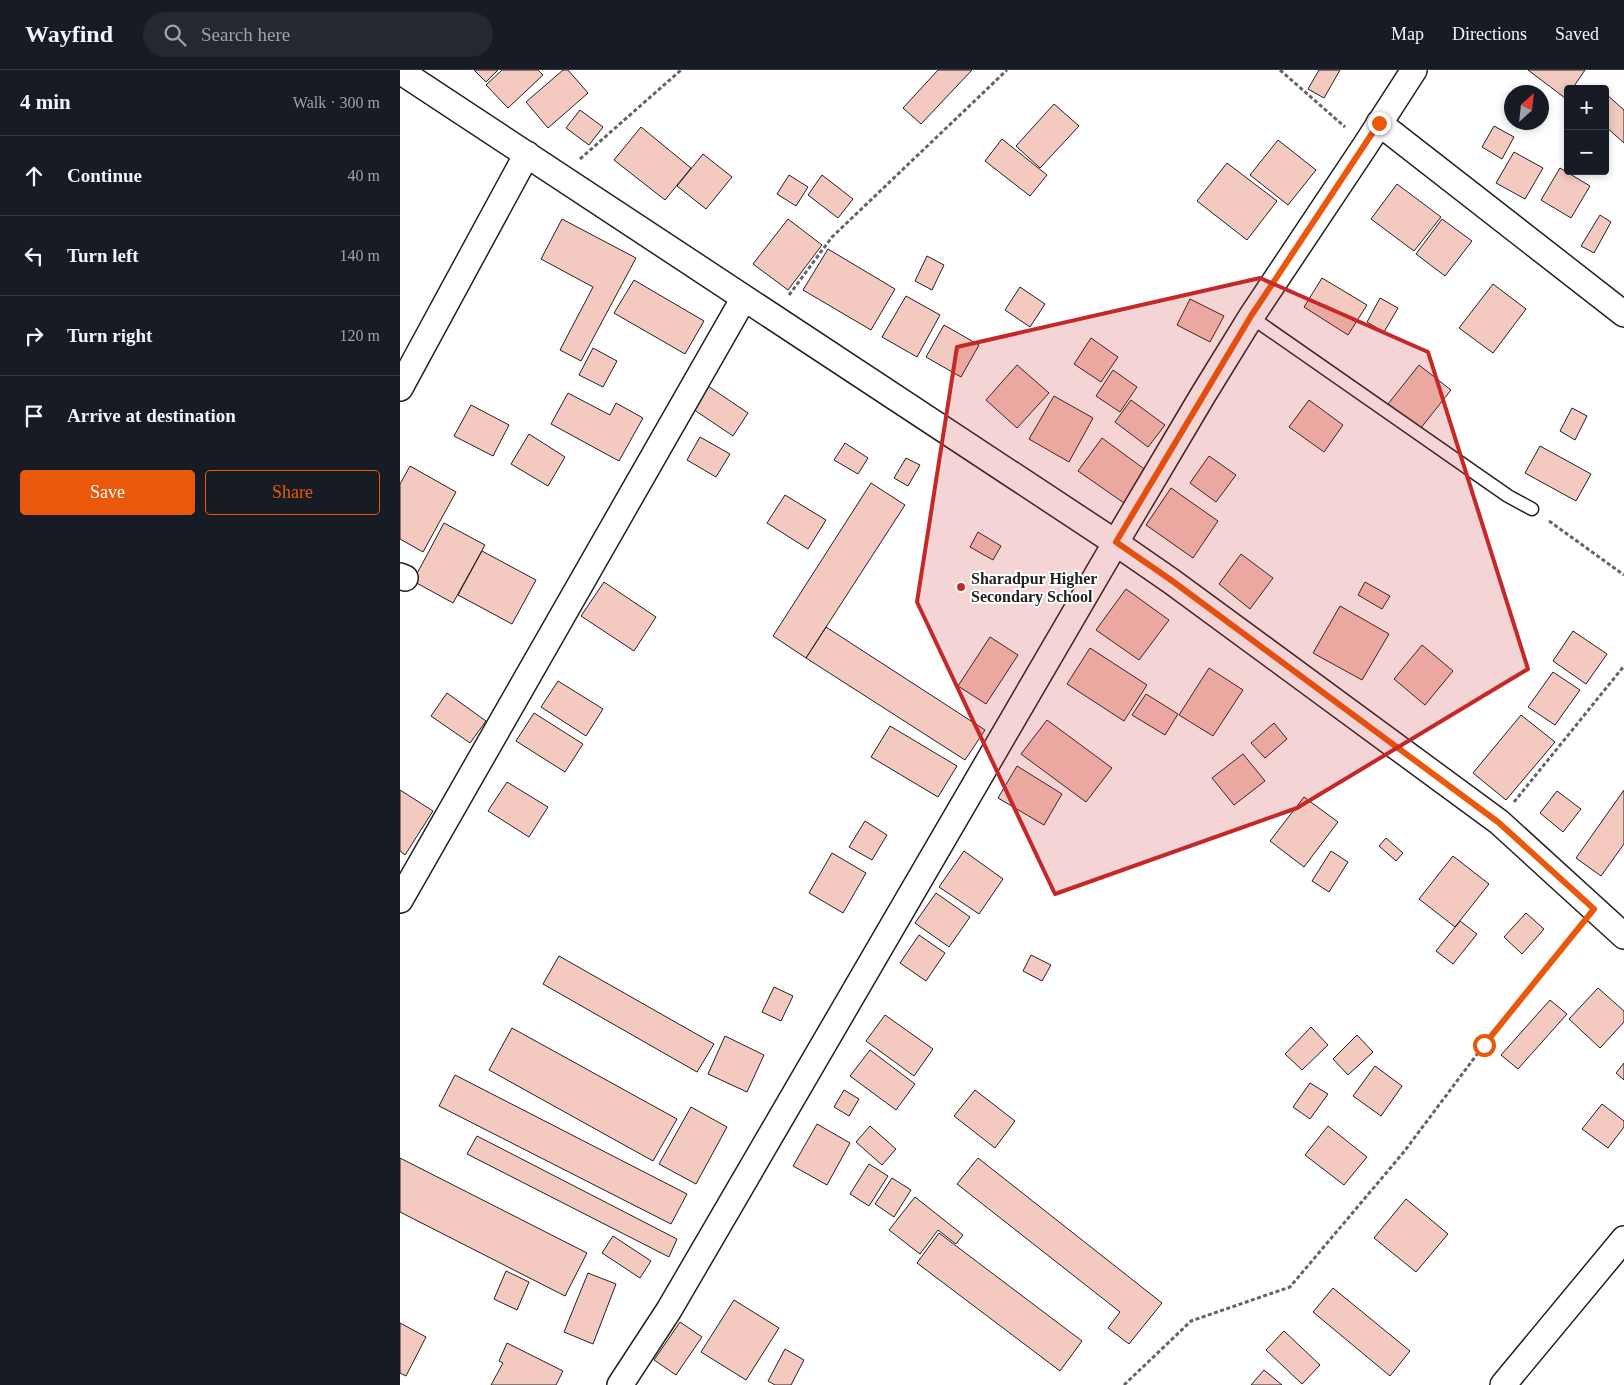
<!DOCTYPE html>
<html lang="en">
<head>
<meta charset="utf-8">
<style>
  body { margin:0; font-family:Georgia,serif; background:#242831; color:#f1f3f6 }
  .controls { position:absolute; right:15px; top:15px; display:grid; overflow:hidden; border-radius:5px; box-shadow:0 2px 8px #0003 }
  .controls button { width:45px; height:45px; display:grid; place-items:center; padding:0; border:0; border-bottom:1px solid #363941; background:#171b24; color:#f1f3f6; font:25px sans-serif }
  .compass { position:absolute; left:1104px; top:15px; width:45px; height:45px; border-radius:50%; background:#171b24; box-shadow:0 2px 8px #0003; rotate:27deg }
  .stop { position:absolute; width:15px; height:15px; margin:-11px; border:4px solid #ea580c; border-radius:50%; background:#fff }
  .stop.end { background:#ea580c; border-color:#fff; box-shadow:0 1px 5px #0008 }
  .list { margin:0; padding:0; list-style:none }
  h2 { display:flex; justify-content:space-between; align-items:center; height:65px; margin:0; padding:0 20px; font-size:21px }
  h2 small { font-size:16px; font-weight:400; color:#9ea1a6 }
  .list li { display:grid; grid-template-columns:32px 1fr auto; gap:15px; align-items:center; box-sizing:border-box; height:80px; padding:0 20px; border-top:1px solid #363941 }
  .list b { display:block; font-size:19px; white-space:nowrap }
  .list em { font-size:16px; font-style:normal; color:#9ea1a6 }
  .actions { display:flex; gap:10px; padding:15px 20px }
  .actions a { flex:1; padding:11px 0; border:1px solid #ea580c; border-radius:5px; text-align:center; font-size:18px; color:#ea580c }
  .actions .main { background:#ea580c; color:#fff }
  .icon { flex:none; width:28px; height:28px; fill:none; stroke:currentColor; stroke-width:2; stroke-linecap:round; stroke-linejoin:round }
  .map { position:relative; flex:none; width:1224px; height:1315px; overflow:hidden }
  header { display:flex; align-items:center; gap:30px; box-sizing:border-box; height:70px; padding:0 25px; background:#171b24; border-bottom:1px solid #363941 }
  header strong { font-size:24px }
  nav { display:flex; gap:28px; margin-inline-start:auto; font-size:18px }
  .search { width:350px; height:45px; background:#242831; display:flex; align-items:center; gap:12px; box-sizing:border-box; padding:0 18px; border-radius:28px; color:#9ea1a6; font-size:19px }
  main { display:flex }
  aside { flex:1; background:#171b24 }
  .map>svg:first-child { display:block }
  .building { fill:#f3c9c0; stroke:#222 }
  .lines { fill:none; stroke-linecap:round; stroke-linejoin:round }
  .service-casing { stroke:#222; stroke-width:15 }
  .minor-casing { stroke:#222; stroke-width:28 }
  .path { stroke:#646464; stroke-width:3; stroke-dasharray:4 2.5; stroke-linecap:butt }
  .service { stroke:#fff; stroke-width:12 }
  .minor { stroke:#fff; stroke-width:25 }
  .route { stroke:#ea580c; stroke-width:6 }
  .marked { fill:#c62828; fill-opacity:0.2; stroke:#c62828; stroke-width:4; stroke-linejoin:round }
  .poi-dot { fill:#c62828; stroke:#fff; stroke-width:2 }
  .labels { text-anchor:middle; stroke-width:4; stroke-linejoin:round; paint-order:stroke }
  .poi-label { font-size:16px; font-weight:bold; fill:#222; stroke:#fff; text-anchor:start }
</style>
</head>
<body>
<header>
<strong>Wayfind</strong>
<div class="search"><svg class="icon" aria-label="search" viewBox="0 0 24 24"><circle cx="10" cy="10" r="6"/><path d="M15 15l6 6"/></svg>Search here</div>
<nav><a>Map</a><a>Directions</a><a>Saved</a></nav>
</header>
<main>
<aside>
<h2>4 min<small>Walk · 300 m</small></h2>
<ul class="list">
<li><svg class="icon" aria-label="ahead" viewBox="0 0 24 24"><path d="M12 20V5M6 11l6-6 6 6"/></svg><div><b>Continue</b></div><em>40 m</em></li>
<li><svg class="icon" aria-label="left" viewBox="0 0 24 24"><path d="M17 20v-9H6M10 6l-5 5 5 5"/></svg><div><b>Turn left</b></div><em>140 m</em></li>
<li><svg class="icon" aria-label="right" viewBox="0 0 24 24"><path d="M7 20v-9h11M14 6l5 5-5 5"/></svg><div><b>Turn right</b></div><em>120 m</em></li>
<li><svg class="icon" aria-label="arrive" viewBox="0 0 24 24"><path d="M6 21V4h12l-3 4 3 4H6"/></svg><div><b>Arrive at destination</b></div></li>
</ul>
<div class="actions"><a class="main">Save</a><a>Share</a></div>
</aside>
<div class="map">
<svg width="1224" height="1315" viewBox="0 0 1224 1315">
  <rect width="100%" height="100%" fill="#fff"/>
  <!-- building -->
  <path class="building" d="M74,0H98L86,12Z
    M102,0H138L143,5L108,38L86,15Z
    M163,0H168L188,23L148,58L126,32Z
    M538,0H572L521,54L503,38Z
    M919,0H940L924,28L908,19Z
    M1128,0H1185L1172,19H1168V24L1165,28Z
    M1205,23L1224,40V73L1205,56Z
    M654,34L679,56L640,98L616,76Z
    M180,40L203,57L189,75L166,58Z
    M1094,56L1114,67L1102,89L1082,77Z
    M241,57L291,98L265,130L214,90Z
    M602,69L647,105L630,126L585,91Z
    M878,70L916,100L888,135L850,105Z
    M1114,82L1143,98L1125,129L1096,113Z
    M303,84L332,107L306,139L277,116Z
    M827,93L877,131L847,170L797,131Z
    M1160,98L1190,116L1171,148L1141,130Z
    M389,105L408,117L396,136L377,124Z
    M422,105L453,129L438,148L408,125Z
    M997,114L1041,147L1014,181L971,149Z
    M1200,145L1211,152L1194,183L1181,176Z
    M162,149L236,188L181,291L160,280L193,217L141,189Z
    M388,149L422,175L388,220L353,194Z
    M1042,149L1072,171L1045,206L1016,184Z
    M428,179L495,219L471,260L403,220Z
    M527,186L544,195L532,220L515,211Z
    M922,208L967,235L948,265L904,237Z
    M234,210L304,251L285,284L214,243Z
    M1093,214L1126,239L1093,283L1059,258Z
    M620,217L645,234L630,257L605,240Z
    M506,226L540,245L517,287L482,267Z
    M980,228L998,238L984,262L967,252Z
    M790,229L824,246L810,272L777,255Z
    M544,255L579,275L561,307L526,287Z
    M691,268L718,287L701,312L674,294Z
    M193,278L217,291L203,317L179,305Z
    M617,295L649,323L617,358L586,330Z
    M1019,295L1051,320L1020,359L988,334Z
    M713,300L737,317L720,342L696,326Z
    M302,312L348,343L333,366L287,335Z
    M168,323L210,345L216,333L243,348L219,391L151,354Z
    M654,326L693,348L669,392L629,369Z
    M731,330L765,355L748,377L715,352Z
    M909,330L943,355L924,382L889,357Z
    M71,335L109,355L93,386L54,366Z
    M1172,338L1187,346L1175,370L1160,361Z
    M129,364L165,387L148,416L111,394Z
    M300,367L330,384L316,407L287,390Z
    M702,368L747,401L724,433L678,401Z
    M445,373L468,388L458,404L434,390Z
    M1140,376L1191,404L1176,431L1125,403Z
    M809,386L836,405L816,432L790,413Z
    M506,388L520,395L508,416L494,408Z
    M10,396L56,422L23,482L0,469V414Z
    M471,413L505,435L406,588L373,566Z
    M771,418L818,451L793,488L746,455Z
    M385,425L426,450L408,479L367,453Z
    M44,453L85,475L53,533L13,511Z
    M578,462L601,476L593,490L570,477Z
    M82,481L136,510L112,554L58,525Z
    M841,484L873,508L850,539L819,514Z
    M204,512L256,547L234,581L181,546Z
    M965,512L990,526L982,539L958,525Z
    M726,519L769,550L739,590L696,560Z
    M940,536L989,564L962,610L913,583Z
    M426,557L585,660L565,690L406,588Z
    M1173,561L1207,584L1186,614L1153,591Z
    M590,567L618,585L586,634L558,616Z
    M1022,575L1053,601L1025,635L994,609Z
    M690,578L747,615L724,651L667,614Z
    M809,598L843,620L813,666L779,645Z
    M1153,602L1180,620L1155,655L1128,637Z
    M158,611L203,639L186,666L141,637Z
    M47,623L86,651L70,673L31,646Z
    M746,624L778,644L765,665L732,645Z
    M134,643L183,674L165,702L116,671Z
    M1121,645L1155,672L1106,730L1073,703Z
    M647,650L712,698L686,732L621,684Z
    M874,653L887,669L865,688L851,673Z
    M490,656L557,696L538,727L471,687Z
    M843,684L865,711L834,735L812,708Z
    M617,696L662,724L644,755L598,728Z
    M107,712L148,737L129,767L88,741Z
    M0,720L33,741L5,785L0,781Z
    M1224,720V774L1201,806L1176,788Z
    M1157,721L1181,739L1163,762L1140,743Z
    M904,727L938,752L904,797L870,771Z
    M465,751L487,765L472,790L449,777Z
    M986,768L1003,783L996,791L979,776Z
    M564,781L603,809L579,844L539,817Z
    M931,781L948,792L929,822L912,811Z
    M432,783L466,803L443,843L409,823Z
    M1053,786L1089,814L1055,857L1019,829Z
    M536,823L570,847L549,877L515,853Z
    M1126,843L1144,859L1122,884L1104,867Z
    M1060,851L1077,864L1053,894L1036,881Z
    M519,865L545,883L526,911L500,893Z
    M631,885L651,895L642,911L623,901Z
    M159,886L314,974L297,1002L143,914Z
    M374,917L393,926L381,951L362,942Z
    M1198,918L1224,941V952L1200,978L1169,949Z
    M1150,930L1167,944L1118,999L1101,985Z
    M485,945L533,979L514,1006L466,971Z
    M911,957L928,975L902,1000L885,984Z
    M112,958L277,1049L253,1091L89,1000Z
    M957,965L973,982L948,1005L933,989Z
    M325,966L364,985L347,1022L308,1004Z
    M470,980L515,1014L496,1040L450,1006Z
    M1224,993V1010L1216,1003Z
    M975,996L1002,1016L981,1046L953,1026Z
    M55,1005L287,1124L271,1154L39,1036Z
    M910,1013L928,1024L910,1049L893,1037Z
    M444,1020L459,1029L449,1046L434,1037Z
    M575,1020L615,1051L595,1078L554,1046Z
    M1202,1034L1224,1051V1057L1208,1078L1182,1059Z
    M291,1037L327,1057L296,1114L259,1094Z
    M417,1054L450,1073L427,1115L393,1096Z
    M470,1056L496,1079L482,1095L456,1072Z
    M928,1056L967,1087L944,1115L905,1085Z
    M77,1066L277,1169L269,1187L67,1084Z
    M0,1088L187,1183L165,1226L0,1142Z
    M578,1088L762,1233L729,1274L708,1258L720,1242L557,1114Z
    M469,1094L488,1106L469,1136L450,1124Z
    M492,1108L511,1120L494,1147L475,1134Z
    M515,1127L563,1165L556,1174L538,1160L520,1184L489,1160Z
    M1006,1129L1048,1164L1016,1202L974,1168Z
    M539,1163L682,1271L660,1301L517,1193Z
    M213,1166L251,1191L240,1208L202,1183Z
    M106,1201L129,1212L117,1240L94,1229Z
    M188,1203L216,1214L193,1274L164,1262Z
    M933,1218L1010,1281L990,1306L913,1242Z
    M334,1230L379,1258L346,1310L301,1282Z
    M280,1252L302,1267L276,1305L254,1290Z
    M0,1253L26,1267L6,1306L0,1303Z
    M884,1261L920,1295L902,1314L866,1280Z
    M107,1273L163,1301L156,1315H91L103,1293L99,1291Z
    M385,1279L404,1290L391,1315H375L368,1311Z
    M864,1300L882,1315H851Z"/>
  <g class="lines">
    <!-- service casing -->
    <g class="service-casing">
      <path id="service" d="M851,247L1108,426L1132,439"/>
    </g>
    <!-- minor casing -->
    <g class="minor-casing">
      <path id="minor" d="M0,1L716,473L771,511L1099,752L1224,866
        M979,53L1224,244
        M0,318L127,84
        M0,506L5,508
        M0,830L344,228
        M220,1315L269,1240L726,455L803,325L851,247L965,76L1014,0
        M1103,1315L1224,1169"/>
    </g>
    <!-- path -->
    <path class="path" d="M880,0L945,57
      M180,89L281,0
      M389,225L432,167L607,0
      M1149,451L1224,505
      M1114,732L1224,596
      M724,1315L791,1251L890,1217L1003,1083L1084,975L1178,859"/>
    <!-- service -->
    <use href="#service" class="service"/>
    <!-- minor -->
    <use href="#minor" class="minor"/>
  </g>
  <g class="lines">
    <!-- route -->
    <path class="route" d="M979,53L851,246L716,472L771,510L1098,752L1194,839L1084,975"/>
  </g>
  <!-- marked area -->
  <path class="marked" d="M860,208L1028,282L1128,599L897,738L655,824L517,532L557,277Z"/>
  <!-- markers -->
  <circle class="poi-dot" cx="561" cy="517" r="5"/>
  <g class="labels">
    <!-- poi labels -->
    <g class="poi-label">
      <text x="571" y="514">Sharadpur Higher<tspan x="571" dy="18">Secondary School</tspan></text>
    </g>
  </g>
</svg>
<div class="controls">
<button>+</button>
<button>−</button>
</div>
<svg class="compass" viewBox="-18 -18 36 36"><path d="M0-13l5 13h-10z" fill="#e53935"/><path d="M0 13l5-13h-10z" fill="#9ea1a6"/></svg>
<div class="stop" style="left:1084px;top:975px"></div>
<div class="stop end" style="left:979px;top:53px"></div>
</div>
</main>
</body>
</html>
